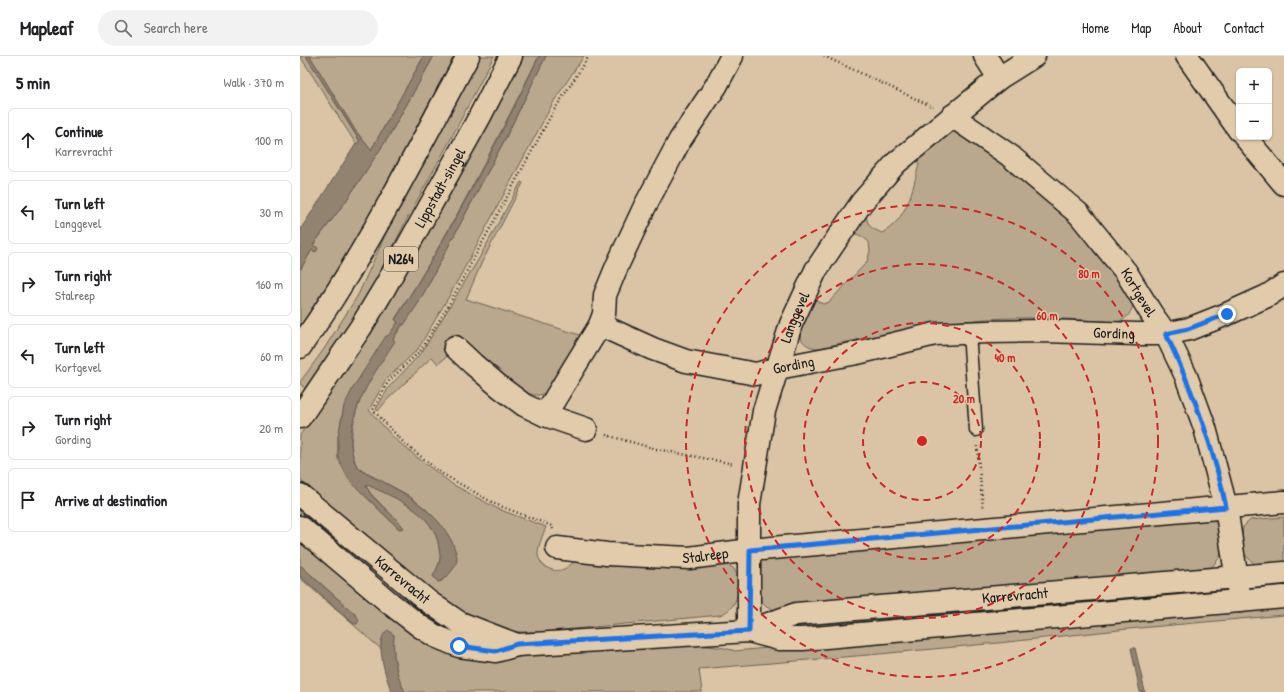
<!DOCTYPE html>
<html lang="en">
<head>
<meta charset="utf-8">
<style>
  body { margin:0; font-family:"Patrick Hand",sans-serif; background:#f2f2f2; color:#202124 }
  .controls { position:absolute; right:12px; top:12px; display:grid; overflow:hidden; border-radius:6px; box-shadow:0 1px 3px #0004 }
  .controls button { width:36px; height:36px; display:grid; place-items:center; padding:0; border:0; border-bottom:1px solid #e0e0e0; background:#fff; color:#202124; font:20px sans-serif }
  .stop { position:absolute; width:12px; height:12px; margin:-9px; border:3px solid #1a73e8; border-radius:50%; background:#fff }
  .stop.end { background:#1a73e8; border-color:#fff; box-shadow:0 1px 4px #0008 }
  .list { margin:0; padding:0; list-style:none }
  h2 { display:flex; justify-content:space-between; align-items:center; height:52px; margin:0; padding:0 16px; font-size:17px }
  h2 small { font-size:13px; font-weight:400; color:#757577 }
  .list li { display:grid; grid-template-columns:26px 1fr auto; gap:12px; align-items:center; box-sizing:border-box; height:64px; margin:0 8px 8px; padding:0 8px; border:1px solid #e0e0e0; border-radius:6px }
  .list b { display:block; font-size:15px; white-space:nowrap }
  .list p { margin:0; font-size:13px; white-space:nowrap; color:#757577 }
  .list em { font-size:13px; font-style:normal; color:#757577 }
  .icon { flex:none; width:22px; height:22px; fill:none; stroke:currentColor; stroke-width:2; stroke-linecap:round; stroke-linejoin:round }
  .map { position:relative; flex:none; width:984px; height:636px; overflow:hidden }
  header { display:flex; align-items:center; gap:24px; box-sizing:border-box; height:56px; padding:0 20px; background:#fff; border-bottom:1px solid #e0e0e0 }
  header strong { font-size:19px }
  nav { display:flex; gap:22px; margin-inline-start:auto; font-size:14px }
  .search { width:280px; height:36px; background:#f2f2f2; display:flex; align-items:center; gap:10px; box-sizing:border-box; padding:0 14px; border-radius:22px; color:#757577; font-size:15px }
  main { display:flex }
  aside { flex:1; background:#fff }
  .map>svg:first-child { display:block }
  .green { fill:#baa88e; stroke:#6b6255 }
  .water { fill:#928371; stroke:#635a4f }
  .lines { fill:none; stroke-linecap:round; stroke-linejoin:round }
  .lane-casing { stroke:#1c1c1c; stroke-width:15 }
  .street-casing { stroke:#1c1c1c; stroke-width:25 }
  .secondary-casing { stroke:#1c1c1c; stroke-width:25 }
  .primary-casing { stroke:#1c1c1c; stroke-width:25 }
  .path { stroke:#1c1c1c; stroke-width:2.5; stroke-dasharray:1 3; stroke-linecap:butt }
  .lane { stroke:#e2cbab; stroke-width:12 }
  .street { stroke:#e2cbab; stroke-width:22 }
  .secondary { stroke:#e2cbab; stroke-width:22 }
  .primary { stroke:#e2cbab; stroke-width:22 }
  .route { stroke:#1a73e8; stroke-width:5 }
  .ring { fill:none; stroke:#cd2727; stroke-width:2; stroke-dasharray:7 5 }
  .labels { text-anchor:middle; stroke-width:3; stroke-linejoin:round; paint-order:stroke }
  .shield { fill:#e2cbab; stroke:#575047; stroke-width:1 }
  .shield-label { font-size:14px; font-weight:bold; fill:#1c1c1c }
  .street-label { font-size:15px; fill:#1c1c1c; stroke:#e2cbab }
  .centre { fill:#cd2727; stroke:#e2cbab; stroke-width:2 }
  .ring-label { font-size:12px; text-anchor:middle; font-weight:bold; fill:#cd2727; stroke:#e2cbab; stroke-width:3; stroke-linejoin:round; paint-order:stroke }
</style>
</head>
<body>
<header>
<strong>Mapleaf</strong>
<div class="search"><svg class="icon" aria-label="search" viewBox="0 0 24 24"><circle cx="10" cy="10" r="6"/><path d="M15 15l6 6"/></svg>Search here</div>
<nav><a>Home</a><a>Map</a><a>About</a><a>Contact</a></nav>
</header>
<main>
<aside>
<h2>5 min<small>Walk · 370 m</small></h2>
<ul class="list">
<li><svg class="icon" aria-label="ahead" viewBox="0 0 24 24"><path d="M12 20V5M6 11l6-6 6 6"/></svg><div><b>Continue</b><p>Karrevracht</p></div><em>100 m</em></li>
<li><svg class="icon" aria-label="left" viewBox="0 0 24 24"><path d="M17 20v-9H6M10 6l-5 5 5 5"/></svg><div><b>Turn left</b><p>Langgevel</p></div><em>30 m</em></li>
<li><svg class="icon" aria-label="right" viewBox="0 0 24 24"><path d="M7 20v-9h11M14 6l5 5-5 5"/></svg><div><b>Turn right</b><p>Stalreep</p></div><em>160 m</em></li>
<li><svg class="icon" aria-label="left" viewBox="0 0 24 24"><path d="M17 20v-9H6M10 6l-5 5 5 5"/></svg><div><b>Turn left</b><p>Kortgevel</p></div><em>60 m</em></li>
<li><svg class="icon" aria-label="right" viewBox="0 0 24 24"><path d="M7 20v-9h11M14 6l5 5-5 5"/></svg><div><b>Turn right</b><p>Gording</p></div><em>20 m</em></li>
<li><svg class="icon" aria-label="arrive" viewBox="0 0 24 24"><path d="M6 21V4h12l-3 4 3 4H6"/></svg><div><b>Arrive at destination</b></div></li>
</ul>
</aside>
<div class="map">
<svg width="984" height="636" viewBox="0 0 984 636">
  <rect width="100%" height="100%" fill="#dac4a5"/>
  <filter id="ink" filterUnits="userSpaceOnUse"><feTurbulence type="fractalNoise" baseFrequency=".025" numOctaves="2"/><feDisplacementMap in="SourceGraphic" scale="8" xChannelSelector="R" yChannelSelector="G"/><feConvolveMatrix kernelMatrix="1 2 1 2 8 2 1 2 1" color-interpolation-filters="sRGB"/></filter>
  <g filter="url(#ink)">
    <!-- green -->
    <path class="green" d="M0,0H6L60,86L56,88Z
      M10,0H124L71,94L55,74Z
      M134,0H154L68,162L45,201L0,271V214L12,194L15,196L13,189L46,145L89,80Z
      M178,0H194L147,90L108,161L66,244L6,333L0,328V326L24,293L58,239L92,164Z
      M219,0H239C194,90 149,179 95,263L98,266L44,350L38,381V402L64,439L99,473L104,472L71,438L66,430L68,429C96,442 134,456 139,491C139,495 141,499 140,503C139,509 136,515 133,520L138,526L142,525L156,496L141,469L127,454L108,439L65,416L56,409L52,396L51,385L53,370L56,356L63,336L93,283L119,246L204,85L246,0H284L254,45L151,237L118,293L85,325L69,354L95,383L118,402L152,428L198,453L246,471C243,479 238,489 238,498C239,510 253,518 264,513C269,511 272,507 276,503L423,505L434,513L437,519C438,537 439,551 420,559L241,576H220L205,574L153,555L5,431L0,422V379L47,313L87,251L167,103Z
      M650,76H657L663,79C683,93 704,107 722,122C754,149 786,180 811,214C819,225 829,236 833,249C830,259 826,264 816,266C766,263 715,259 665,265C616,270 567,282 519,292C508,292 501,287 499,276L515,241L518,246L524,248L529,246L567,206L570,195L569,186C564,182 559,177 552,178L566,159C568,171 571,172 582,177C607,164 613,133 619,108L617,105H614Z
      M221,126L223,127L182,206L166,243L283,280L246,337C242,338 238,340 234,339C211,334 175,297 158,280L143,291L150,298L138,308L132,301L86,345L78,355L76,353L89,331L122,296L178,204Z
      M0,451L168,576L145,578L0,464Z
      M984,461V510L958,511L945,499L941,492L943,471L950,464Z
      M913,462L918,469L921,496L920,501L911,512L478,556C473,553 467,551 464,548C454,539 455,512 462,502Z
      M0,479L130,582L382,587L425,592L435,595L984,544V559L828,573L698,587L568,599L399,613L402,636H105C96,619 92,598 94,579L81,584V593L0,522V520L54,568L56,559L0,509Z
      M886,528L889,542L498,578L496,564Z"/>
    <!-- water -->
    <path class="water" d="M6,0H10L55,74L71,94L124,0H134L89,80L46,145L13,189L18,192L16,196L12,194L0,214V174L56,88L60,85Z
      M239,0H246L204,85L119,246L104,269L102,268L93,283L95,285C76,315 44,358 52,396C53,400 54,407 57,410C63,418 76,422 85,427C114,442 150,466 157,501C158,510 147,523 138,526L133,520C136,515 139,509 140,503C141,499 139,495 139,491C134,456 96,443 68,429L66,430C74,447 93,457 104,472L99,473L49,424L38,402V381L44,350L54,330L86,280H88L98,266L95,264C149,179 196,90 239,0Z
      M0,509L56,559L59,564L57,568H54L0,520Z
      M88,574L94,579C92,598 96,619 105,636H92C86,623 73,582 88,574Z
      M831,592H835L845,636H840Z"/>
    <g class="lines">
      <!-- lane casing -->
      <g class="lane-casing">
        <path id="lane" d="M669,277L676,374"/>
      </g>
      <!-- street casing -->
      <g class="street-casing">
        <g id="street">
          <path id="s1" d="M432,0L416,30L380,84L345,150L317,210L305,239L304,258L300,269L353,293L386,305L456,318L478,312L557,297L635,278L688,276L745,275L836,278H866L889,273L927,258L967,240L984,229"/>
          <path d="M685,0L699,22"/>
          <path d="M887,0L939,74"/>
          <path id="s2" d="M652,60L709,99L779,158L826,216L851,257L866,278L886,320L905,372L926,451L940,545"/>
          <path d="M945,81L984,128"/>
          <path d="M155,291L173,308L200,331L224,349L245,359L300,269"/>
          <path d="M245,359L286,373"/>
          <path id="s3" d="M257,492L307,498L389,502L450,494L984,446"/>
          <path id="s4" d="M449,575V448L464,355L491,268L516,214L562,146L596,107L699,22L734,0"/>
        </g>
      </g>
      <!-- secondary casing -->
      <g class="secondary-casing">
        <g id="secondary">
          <path id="s5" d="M0,439L129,546L160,567L217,589"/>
          <path id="s6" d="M0,471L91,548L121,571L135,580L159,590L196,595L217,589L449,575L496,558L984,517"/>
          <path d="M449,575L479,583H503L984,541"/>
        </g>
      </g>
      <!-- primary casing -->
      <g class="primary-casing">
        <g id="primary">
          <path d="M0,291C65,200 115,98 168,0"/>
          <path id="s7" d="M0,361L61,271L85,231L179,62L211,0"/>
        </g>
      </g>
      <!-- path -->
      <path class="path" d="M524,0L633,51
        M306,379L356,393L434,408
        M677,390L683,452
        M253,473L252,470L195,448L141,417L103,386L73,354L88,326L121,294L148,250L253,56L289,0"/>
      <!-- lane -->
      <use href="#lane" class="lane"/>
      <!-- street -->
      <use href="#street" class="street"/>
      <!-- secondary -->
      <use href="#secondary" class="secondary"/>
      <!-- primary -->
      <use href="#primary" class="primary"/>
    </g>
  </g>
  <g class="lines" filter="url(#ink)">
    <!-- route -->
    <path class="route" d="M159,590L196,595L217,588L449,575L450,494L926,451C914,391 892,333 866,278L888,273L927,258"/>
  </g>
  <!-- distance rings -->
  <g class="ring">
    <circle cx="622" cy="385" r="59"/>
    <circle cx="622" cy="385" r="118"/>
    <circle cx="622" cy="385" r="177"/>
    <circle cx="622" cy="385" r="236"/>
  </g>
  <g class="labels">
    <!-- shield labels -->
    <rect class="shield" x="84" y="191" width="34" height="24" rx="3"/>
    <g class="shield-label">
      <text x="101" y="208">N264</text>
    </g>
    <!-- street labels -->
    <g class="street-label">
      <text dy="5" stroke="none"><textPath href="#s7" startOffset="269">Lippstadt-singel</textPath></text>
      <text dy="5" stroke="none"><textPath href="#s2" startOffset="259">Kortgevel</textPath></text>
      <text dy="5" stroke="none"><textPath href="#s4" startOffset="320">Langgevel</textPath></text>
      <text dy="5" stroke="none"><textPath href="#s1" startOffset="829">Gording</textPath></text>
      <text dy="5" stroke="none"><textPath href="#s1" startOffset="505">Gording</textPath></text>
      <text dy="5" stroke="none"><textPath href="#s3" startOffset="149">Stalreep</textPath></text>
      <text dy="5" stroke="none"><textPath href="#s5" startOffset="133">Karrevracht</textPath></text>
      <text dy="5" stroke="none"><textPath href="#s6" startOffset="761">Karrevracht</textPath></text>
    </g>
  </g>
  <circle cx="622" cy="385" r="6" class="centre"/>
  <g class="ring-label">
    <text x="789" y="222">80 m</text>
    <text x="747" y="264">60 m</text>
    <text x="705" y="306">40 m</text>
    <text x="664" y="347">20 m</text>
  </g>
</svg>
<div class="controls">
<button>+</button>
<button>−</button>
</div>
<div class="stop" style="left:159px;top:590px"></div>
<div class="stop end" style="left:927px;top:258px"></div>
</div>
</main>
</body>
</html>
